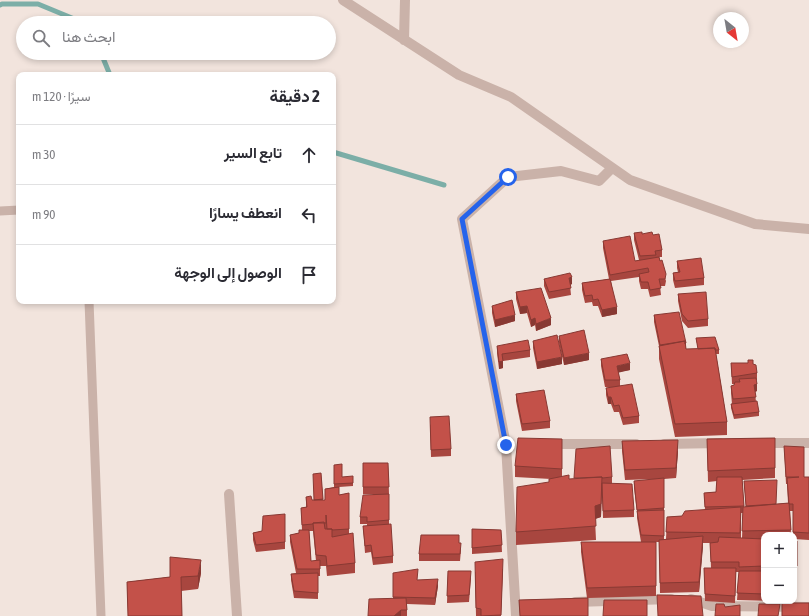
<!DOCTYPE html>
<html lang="ar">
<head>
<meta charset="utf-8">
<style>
  body { margin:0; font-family:"Asap Condensed",Vazirmatn,sans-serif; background:#f2f2f3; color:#2b2b33; direction:rtl }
  .controls { position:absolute; right:12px; bottom:12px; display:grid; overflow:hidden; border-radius:8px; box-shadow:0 2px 6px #0003 }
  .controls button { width:36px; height:36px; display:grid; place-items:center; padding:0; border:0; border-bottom:1px solid #e1e1e2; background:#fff; color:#2b2b33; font:20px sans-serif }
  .compass { position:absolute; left:713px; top:12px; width:36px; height:36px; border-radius:50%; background:#fff; box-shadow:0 2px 6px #0003; rotate:149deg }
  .stop { position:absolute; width:12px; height:12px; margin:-9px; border:3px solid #2563eb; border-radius:50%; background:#fff }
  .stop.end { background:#2563eb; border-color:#fff; box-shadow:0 1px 4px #0008 }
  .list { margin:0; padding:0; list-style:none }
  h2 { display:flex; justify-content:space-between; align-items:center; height:52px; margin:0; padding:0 16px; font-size:17px }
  h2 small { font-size:13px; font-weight:400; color:#7c7c81 }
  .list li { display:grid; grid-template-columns:26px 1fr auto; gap:12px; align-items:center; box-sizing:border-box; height:60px; padding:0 16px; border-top:1px solid #e1e1e2 }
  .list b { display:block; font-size:15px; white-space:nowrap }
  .list em { font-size:13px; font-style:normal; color:#7c7c81 }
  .icon { flex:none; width:22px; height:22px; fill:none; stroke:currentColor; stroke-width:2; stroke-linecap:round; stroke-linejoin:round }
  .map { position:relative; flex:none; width:809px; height:616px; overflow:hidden; direction:ltr }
  .search { position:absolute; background:#fff; box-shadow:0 2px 6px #0003; left:16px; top:16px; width:320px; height:44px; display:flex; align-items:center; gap:10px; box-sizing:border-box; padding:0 14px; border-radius:22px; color:#7c7c81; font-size:15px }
  .panel { position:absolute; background:#fff; box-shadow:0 2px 6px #0003; left:16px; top:72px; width:320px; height:232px; border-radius:8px; direction:rtl }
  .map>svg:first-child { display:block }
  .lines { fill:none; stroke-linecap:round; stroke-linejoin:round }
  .stream { stroke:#7caea7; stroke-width:5 }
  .service { stroke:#cab2a9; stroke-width:9 }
  .minor { stroke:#cab2a9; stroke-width:10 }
  .wall { fill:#a8463f; fill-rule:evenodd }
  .shaded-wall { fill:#883933 }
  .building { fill:#c35149; stroke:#883933 }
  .route { stroke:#2563eb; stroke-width:5 }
</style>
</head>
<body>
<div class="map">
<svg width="809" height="616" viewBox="0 0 809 616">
  <rect width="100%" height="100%" fill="#f2e4dd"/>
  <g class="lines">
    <!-- stream -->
    <path class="stream" d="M0,5L2,4H38L84,23
      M101,53L110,75
      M333,152L444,185"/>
    <!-- service -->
    <path class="service" d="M0,211L19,210
      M89,301L101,616"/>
    <!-- minor -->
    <path class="minor" d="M343,0L459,75L511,97L630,180L755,224L809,229
      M404,40L405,0
      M762,443H809
      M548,444H636
      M664,444L720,443
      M229,494L237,616
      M691,599L712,606L809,607
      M575,602L671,599
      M516,616L506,445L462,219L508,177L561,171L599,181L612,168"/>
  </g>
  <!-- wall -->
  <path class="wall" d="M634,233L653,235L662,250V257H659L666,281L665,286H660L661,295L650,297L648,289H641L639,281V277L611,281L617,314L602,317L598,306H593L592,302L585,303L582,290V283L609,279L603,248V241L635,261L639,260L634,240Z
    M677,261L704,278V285L675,288L673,280V273L678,272L677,268Z
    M544,279L572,284L570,285L571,295L549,299L544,286Z
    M516,292L551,325L536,331L535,325L531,327L527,313L520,314L516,299Z
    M678,294L708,319V326L688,328L682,321L678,301Z
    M492,306L515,321L495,327L492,313Z
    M654,315L686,343V349H698L696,338L719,350V354H716L727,422V435L675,437L659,359V346L654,322Z
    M559,336L589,360L564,365L559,343Z
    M533,341L562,364L537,369L533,348Z
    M497,346L530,350V357L503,361V368L499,369L497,353Z
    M601,359L630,370L618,372L620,380V386L639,416V423L623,425L619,412H614L611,404H608L606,395V388L613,387H605L601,366Z
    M731,363L753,364L757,373V380H756L757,391L755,392L756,402L759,412V416L734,419L731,408V404H732L731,393V386L734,385L735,384H732Z
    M516,394L550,421V428L522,431L516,401Z
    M430,424L451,449V456L431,457Z
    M775,438V478L742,480L744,507L746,506L744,481L776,504L788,503L787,484H786L784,446L804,477H809V540L794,539V535H793V511H790L791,535H764V601H769L737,600L739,572H736L735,603L705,601L704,568H711L710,543H703L699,592L660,593L659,542H656V596L588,598V616H520L519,600L587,598L581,552V542H641L637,518V512L634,488V481L656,479L625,480L622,451V441L678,451L676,478L664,479V539H666L667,517L682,516L705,510L704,493L716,492L717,481L708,482L707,439ZM741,513H743L742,538H741Z
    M562,439V477L569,479L612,477V484L634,510V517L603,518L602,490L601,517L595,519L596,540L516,545V532L551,479L515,477V466Z
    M363,463H388L389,494V524L393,556V563L373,565L371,552L365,553L363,526H367V524H360V517L373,494H363Z
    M334,465L342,477L353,483V486L339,487V495L349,493V534L355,563V573L327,576L326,566H320V576H318V599L294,598L291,580V574L296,573L290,542V535L299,533L302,530L301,508L306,507V497L312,500H314L321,473L323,500H325V489L334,487ZM309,531H313L316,561H311Z
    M285,514V549L256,552L253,540V533L262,531Z
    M472,529L501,530L502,552L472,554Z
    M794,540L797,541V576H794Z
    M459,543L461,550L460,561H419V554Z
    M503,569L501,616H476L475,572Z
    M448,571L471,578L469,602L447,603Z
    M201,573L198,589L181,591L182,616H128L127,582L170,577Z
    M393,573L438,586L435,605L407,604V616H368L393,599Z
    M778,601H793V603H778Z"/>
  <!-- shaded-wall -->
  <path class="shaded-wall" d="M572,277V284L569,285V278Z
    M527,306V313L520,314V307Z
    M617,307V314L602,317V310Z
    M515,315V321L495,327V320Z
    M535,318V325L531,327V320Z
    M551,318V325L536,331V324Z
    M589,353V360L564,365V358Z
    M562,357V364L537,369V362Z
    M503,361V368L499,369V362Z
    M630,363V370L617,373V366Z
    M757,384V391L754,392V385Z
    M608,397H611V404H608Z
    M678,440V451L676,478V468Z
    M602,477L601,517L595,519V506Z
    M703,536V547L699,592V582Z
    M201,560V573L198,589V576Z
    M438,579V586L435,605V598Z
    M401,610V616H394Z"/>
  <!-- building -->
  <path class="building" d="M642,232V234L652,232L653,235L659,234L662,250L655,251L656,255L640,256L634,233Z
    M630,236L635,261L659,257L660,261L662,260L666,274L665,279H659L661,288L650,290L648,282H641L639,274L649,272L648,268L610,275L603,241Z
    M701,258L704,278L675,281L673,273L680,272L677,261Z
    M570,273L572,277L569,278L571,288L549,292L544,279Z
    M610,279L617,307L602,310L598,299L593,300L592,295L585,296L582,283Z
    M541,288L551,318L536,324L535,318L531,320L527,306L520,307L516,292Z
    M706,292L708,319L688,321L682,314L678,294Z
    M512,300L515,315L495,320L492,306Z
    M679,312L686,343L685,344V341L660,345L654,315Z
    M584,330L589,353L564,358L559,336Z
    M557,335L562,357L537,362L533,341Z
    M715,337L719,350H715V348L698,349L696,338Z
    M528,340L530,350L502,354L503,361L499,362L497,346Z
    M685,341L686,349L715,348L727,422L675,424L659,346Z
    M627,354L630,363L617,366L620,380H605L601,359Z
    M748,360H753V364L756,365L757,373L732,377L731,363H748Z
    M756,378L757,384L754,385L756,397L733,399L731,386L734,385L735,382H740L739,379Z
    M632,384L639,416L623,418L619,405L614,406L611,397H608L606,388Z
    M544,390L550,421L522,424L516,394Z
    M757,401L759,412L734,415L731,404Z
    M449,416L451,449L431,450L430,417Z
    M518,438L562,439V469L515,466Z
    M775,438V468L708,471L707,439Z
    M678,440L676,468L625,470L622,441Z
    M610,446L612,477L602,478V477L574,478L576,449Z
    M784,446L804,447V477H809V533L793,532V504H789L787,478L799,477H786Z
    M363,463H388L389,487H363Z
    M342,464V477L353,476V483L334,484V465Z
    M321,473L323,499L314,500L313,474Z
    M569,475V479L602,477L601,504L595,506L596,526L516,532L517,487L549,482V479Z
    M717,477H742L744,506L705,507L704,493L716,492Z
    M664,478V508L637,510L634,481Z
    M777,480L776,504L746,506L744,481Z
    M602,483L632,484L634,510L603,511Z
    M339,487V495L349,493V529L332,530V529H327L326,515V523H313V524L302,525L301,508L307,507L306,497L311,496L312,500H325V489Z
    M389,494V520L367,522V517H360L363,495Z
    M789,503L791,530L742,531L743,507Z
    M741,507L740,533L666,532L667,517L682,516L685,511Z
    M664,510V536L641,535L637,511Z
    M285,514V542L256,545L253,533L262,531L263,516Z
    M324,522L325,529H332V537L353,533L355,563L327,566L326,556L316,555L313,523Z
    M391,524L393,556L373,558L371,545L365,546L363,526Z
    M472,529L501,530L502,545L472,548Z
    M299,530H309L311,561L320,560V569H297L290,535L299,533Z
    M421,535H459V543H461L460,554H419Z
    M703,536L699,582L660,583L659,540Z
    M719,537L764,539V566L739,567V562H711L710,543L718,542Z
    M794,540L797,541V566H794Z
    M581,542H656V586L587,588Z
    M170,557L201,560L198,576L181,577L182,616H128L127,582L170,577Z
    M503,559L501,615L481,616V609L476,608L475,562Z
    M704,568H736L735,596L705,594Z
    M418,569L417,580L438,579L435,598L393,597V573Z
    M448,571H471L469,595L447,596Z
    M739,571H764V594L737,593Z
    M318,573V593L294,591L291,574Z
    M657,595L701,596L703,616H658Z
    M406,598L407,610H401L394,616H368L369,599Z
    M588,598V616H520L519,600Z
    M604,600H647V616H603Z
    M782,603H809V616H782Z
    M716,604H724L725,607L740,605V616H715Z
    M759,604H780L778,616H758Z"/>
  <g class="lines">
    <!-- route -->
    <path class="route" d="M506,445L462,219L508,177"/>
  </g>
</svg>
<div class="controls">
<button>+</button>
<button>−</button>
</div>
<svg class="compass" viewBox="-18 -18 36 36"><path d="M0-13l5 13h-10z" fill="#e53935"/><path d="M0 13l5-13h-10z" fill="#7c7c81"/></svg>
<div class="stop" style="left:508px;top:177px"></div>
<div class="stop end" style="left:506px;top:445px"></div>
<div class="search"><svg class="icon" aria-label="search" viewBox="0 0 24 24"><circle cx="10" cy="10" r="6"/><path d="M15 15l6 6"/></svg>ابحث هنا</div>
<section class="panel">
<h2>2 دقيقة<small>سيرًا · 120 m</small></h2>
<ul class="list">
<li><svg class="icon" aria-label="ahead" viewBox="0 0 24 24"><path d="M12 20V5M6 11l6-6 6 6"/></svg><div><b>تابع السير</b></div><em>30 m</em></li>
<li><svg class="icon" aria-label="left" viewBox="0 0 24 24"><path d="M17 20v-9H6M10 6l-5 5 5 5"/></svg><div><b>انعطف يسارًا</b></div><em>90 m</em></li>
<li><svg class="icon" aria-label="arrive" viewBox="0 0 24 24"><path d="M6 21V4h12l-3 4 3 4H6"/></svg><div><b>الوصول إلى الوجهة</b></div></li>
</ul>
</section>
</div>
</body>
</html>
